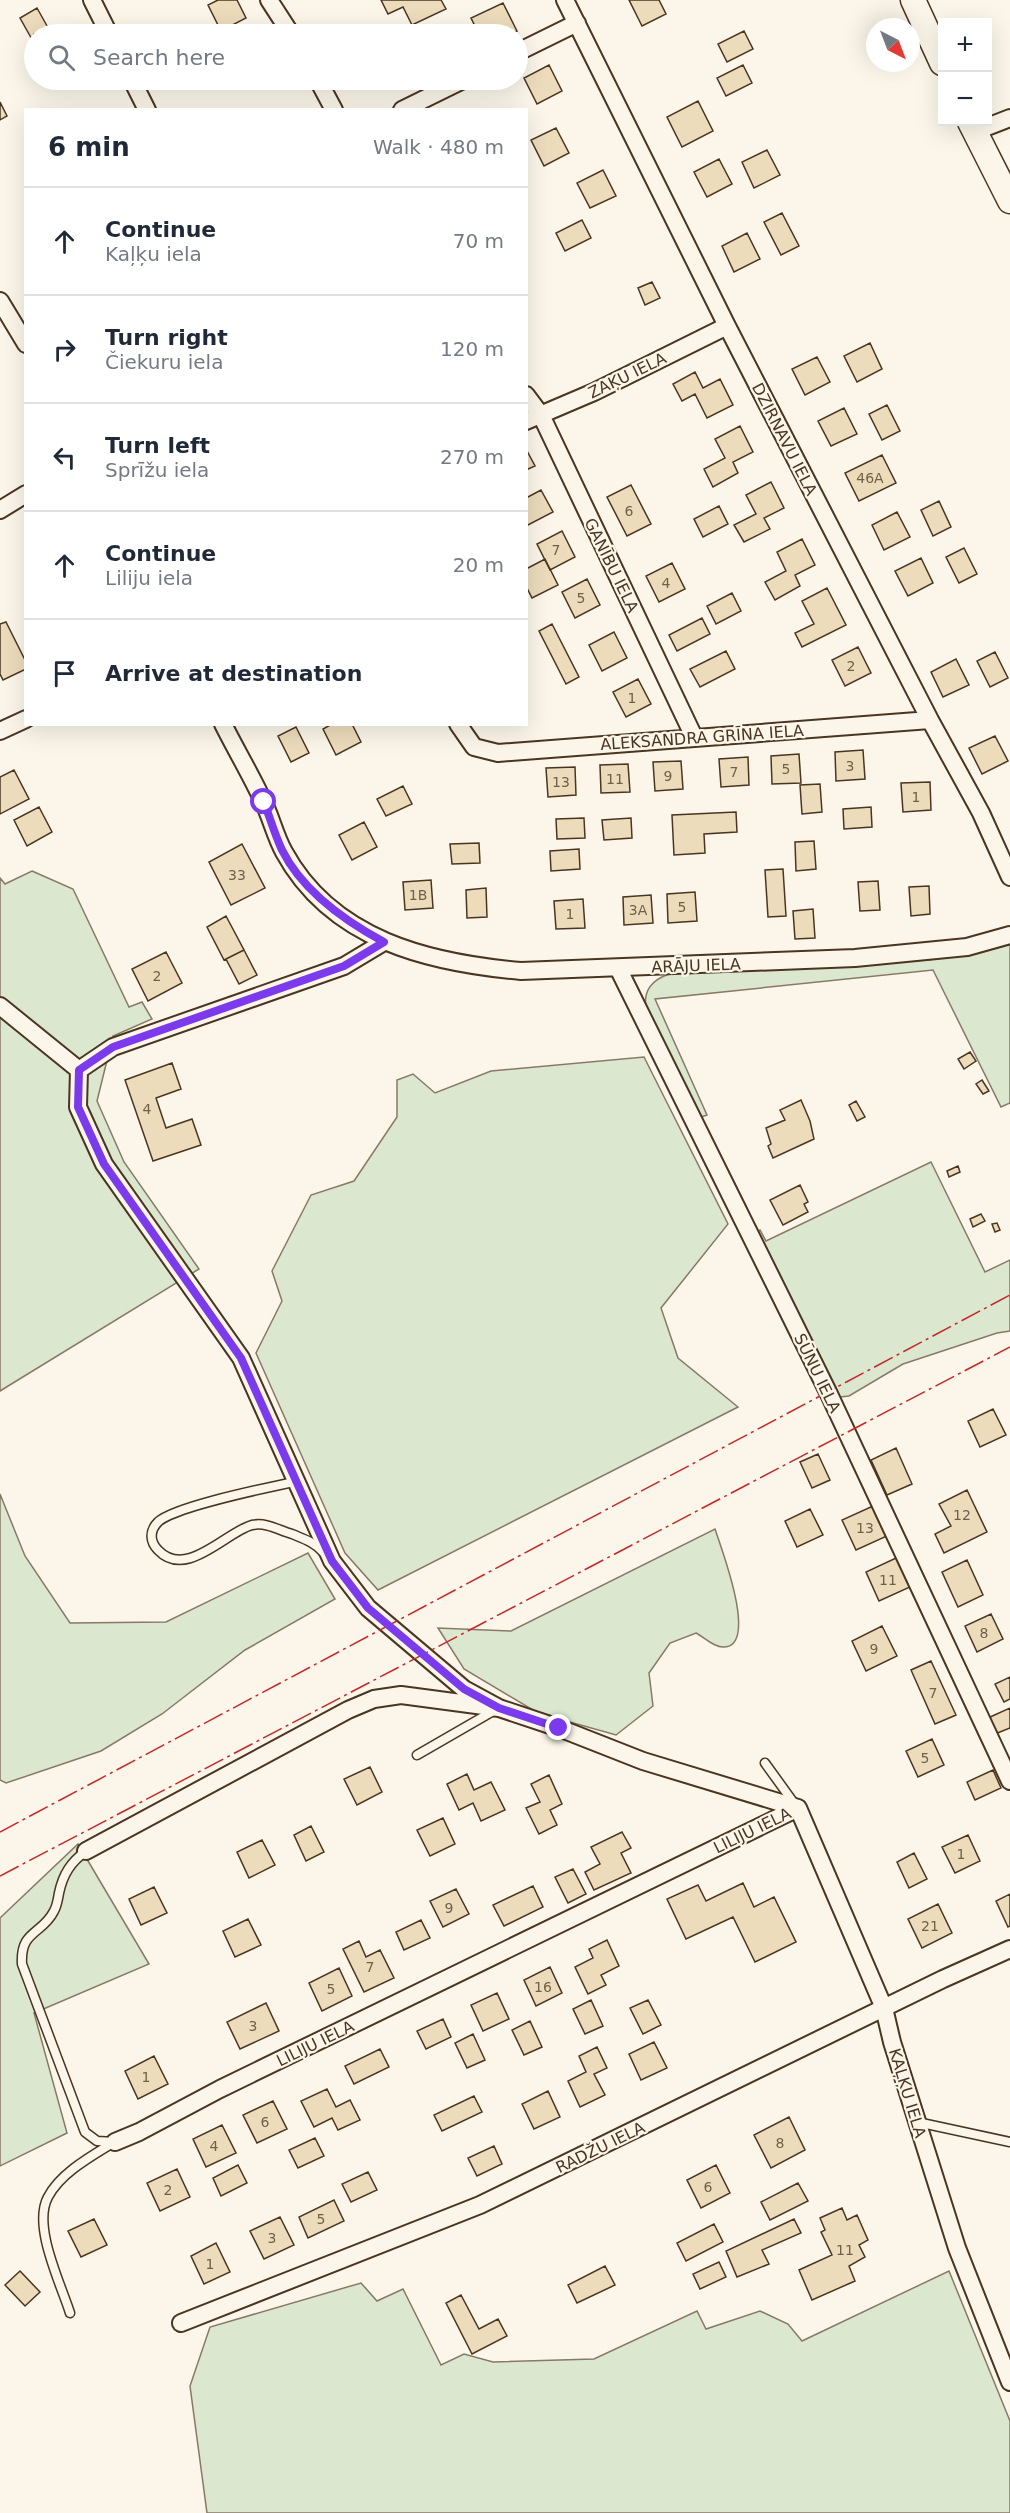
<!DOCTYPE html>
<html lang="en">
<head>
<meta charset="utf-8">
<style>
  body { margin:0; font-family:"DejaVu Sans",sans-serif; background:#f2f2f3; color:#1f2937 }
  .controls { position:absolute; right:18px; top:18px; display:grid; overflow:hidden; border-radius:0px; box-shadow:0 6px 24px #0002 }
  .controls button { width:54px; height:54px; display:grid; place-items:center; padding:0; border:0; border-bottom:2px solid #e0e1e3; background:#fff; color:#1f2937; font:30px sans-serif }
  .compass { position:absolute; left:866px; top:18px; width:54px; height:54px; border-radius:50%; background:#fff; box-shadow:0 6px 24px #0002; rotate:138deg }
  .stop { position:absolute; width:18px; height:18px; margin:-14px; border:4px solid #7c3aed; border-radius:50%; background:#fff }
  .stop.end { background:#7c3aed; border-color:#fff; box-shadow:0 2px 6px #0008 }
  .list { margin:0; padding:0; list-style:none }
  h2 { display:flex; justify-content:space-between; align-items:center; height:78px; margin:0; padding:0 24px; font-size:26px }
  h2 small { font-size:20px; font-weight:400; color:#747a83 }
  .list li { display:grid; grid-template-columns:39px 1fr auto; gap:18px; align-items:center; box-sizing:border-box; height:108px; padding:0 24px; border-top:2px solid #e0e1e3 }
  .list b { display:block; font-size:22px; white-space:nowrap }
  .list p { margin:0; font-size:20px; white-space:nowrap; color:#747a83 }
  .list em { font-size:20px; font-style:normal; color:#747a83 }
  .icon { flex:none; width:33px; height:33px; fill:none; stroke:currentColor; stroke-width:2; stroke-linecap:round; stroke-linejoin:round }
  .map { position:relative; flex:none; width:1010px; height:2513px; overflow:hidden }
  .search { position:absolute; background:#fff; box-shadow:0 6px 24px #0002; left:24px; top:24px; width:504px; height:66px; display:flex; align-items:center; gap:15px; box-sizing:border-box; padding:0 21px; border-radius:33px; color:#747a83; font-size:22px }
  .panel { position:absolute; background:#fff; box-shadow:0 6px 24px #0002; left:24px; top:108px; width:504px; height:618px; border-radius:0px }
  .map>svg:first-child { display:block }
  .green { fill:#dce7d0; stroke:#887966; stroke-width:1.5 }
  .building { fill:#ecdcbc; stroke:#4a3520; stroke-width:1.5 }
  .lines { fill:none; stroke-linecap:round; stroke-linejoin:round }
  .lane-casing { stroke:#4a3520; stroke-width:11 }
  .street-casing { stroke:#4a3520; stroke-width:20 }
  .secondary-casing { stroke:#4a3520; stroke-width:27 }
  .lane { stroke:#fbf6e9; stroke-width:8 }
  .street { stroke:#fbf6e9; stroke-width:16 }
  .secondary { stroke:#fbf6e9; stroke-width:24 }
  .power { stroke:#c62828; stroke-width:1.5; stroke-dasharray:21 4.5 3 4.5; stroke-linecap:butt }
  .route { stroke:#7c3aed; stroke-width:8 }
  .labels { text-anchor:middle; stroke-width:4.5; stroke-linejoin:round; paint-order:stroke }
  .number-label { font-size:14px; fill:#725f47 }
  .street-label { font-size:16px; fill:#4a3520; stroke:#fbf6e9 }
</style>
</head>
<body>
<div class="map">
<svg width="1010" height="2513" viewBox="0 0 1010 2513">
  <rect width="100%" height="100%" fill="#fbf6e9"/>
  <!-- green -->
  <path class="green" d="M32,871L73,889L129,1007L142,1002L152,1019L113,1036L97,1101L124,1162L199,1269L0,1391V878L5,884Z
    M1010,944V1103L1001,1107L933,970L655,999L707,1115L698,1118L646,1009C643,990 652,980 669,974L928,960L975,953Z
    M644,1057L728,1224L661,1308L678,1358L738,1407L378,1590L345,1553L256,1353L282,1301L272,1271L311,1195L354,1181L397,1117V1080L413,1074L435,1093L491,1071Z
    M931,1162L985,1272L1010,1260V1331L997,1333L903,1364L849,1396L840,1397L837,1396L754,1233L760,1230L766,1241Z
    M0,1494L25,1556L70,1623L166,1622L308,1553L335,1599L245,1650L162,1714L101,1751L6,1783L0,1780Z
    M715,1529C721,1548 759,1646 724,1647C715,1648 704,1637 696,1633L670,1643L649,1673L653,1706L616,1735L538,1713L464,1669L438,1628L511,1631Z
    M78,1844L149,1964L34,2013L67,2133L0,2166V1918Z
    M949,2271L1010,2421V2513H207L190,2386L210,2327L361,2283L377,2301L403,2289L441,2365L464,2354L493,2362L594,2359L697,2311L706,2329L760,2311L788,2324L802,2341Z"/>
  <!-- building -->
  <path class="building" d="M218,0H237L246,18L221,31L208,5Z
    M381,0H441L446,9L412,25L403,7L388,14Z
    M629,0H659L666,14L642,26Z
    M503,3L517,31L510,34H479L471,18Z
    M37,8L51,33L34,34V43L20,18Z
    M744,31L753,49L727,62L718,44Z
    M549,65L562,91L537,104L524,78Z
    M743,65L752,83L726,96L717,78Z
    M401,80H424L405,89Z
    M698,101L713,131L682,147L667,117Z
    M0,102L7,116L0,120Z
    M556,128L569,153L544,166L531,140Z
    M767,150L780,175L754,188L742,162Z
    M719,159L732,184L707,197L694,172Z
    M603,170L616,196L590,208L577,183Z
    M782,213L799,246L781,255L764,222Z
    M582,220L591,238L565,251L556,233Z
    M747,233L760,259L734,272L722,246Z
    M652,282L660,298L645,305L638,288Z
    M870,343L882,369L857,382L844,356Z
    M817,357L830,382L805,395L792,369Z
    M695,372L703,388L720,379L733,405L707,418L695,394L682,401L673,384Z
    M887,405L900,431L882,440L869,414Z
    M844,408L857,434L831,446L818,421Z
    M740,426L753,452L733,462L738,473L713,487L704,469L725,458L715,439Z
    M526,449L535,466L526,470Z
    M882,455L896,483L859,501L845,473Z
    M771,482L784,508L764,518L770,529L744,542L734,525L756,514L746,495Z
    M631,485L651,524L627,536L607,497Z
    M541,490L553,512L526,526V498Z
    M939,501L951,527L933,536L921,510Z
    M719,506L728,524L703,537L694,519Z
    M897,512L910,537L884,550L872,525Z
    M562,531L575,557L550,570L537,544Z
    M802,539L815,565L795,575L800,586L775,600L765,582L786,571L777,552Z
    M964,548L977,574L959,583L946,557Z
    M921,558L933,583L908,596L895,571Z
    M545,559L558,585L532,598L526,586V569Z
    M672,563L685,589L659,602L646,576Z
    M587,579L600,605L575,618L562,592Z
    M827,588L846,625L802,647L795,633L814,624L802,601Z
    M732,593L741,611L716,624L707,606Z
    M702,618L710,634L677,651L669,635Z
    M6,622L26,662V669L3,680L0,674V624Z
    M552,624L579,677L566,684L539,631Z
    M614,632L627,658L602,671L589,645Z
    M858,647L871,673L845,686L832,660Z
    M726,651L735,669L700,687L690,669Z
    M995,652L1008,678L990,687L977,661Z
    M956,659L969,685L943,697L931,672Z
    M638,679L651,704L626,717L613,692Z
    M332,724H352L361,742L336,755L323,729Z
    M296,727L309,753L291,762L278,736Z
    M995,736L1008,761L982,774L969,748Z
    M863,750L865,779L836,781L835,752Z
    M799,754L801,783L772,784L771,756Z
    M748,757L749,785L721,787L719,759Z
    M681,761L683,789L655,791L653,762Z
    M628,764L630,792L601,793L600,765Z
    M575,767L576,795L548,797L546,768Z
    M14,770L29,799L0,814V777Z
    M930,782L931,810L903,812L901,783Z
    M820,784L822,812L802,814L800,785Z
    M403,786L412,804L386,816L377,799Z
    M39,807L52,832L27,846L14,820Z
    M871,807L872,827L844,829L843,809Z
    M736,812L737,832L704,834L705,853L674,855L672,815Z
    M584,818L585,838L557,839L556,819Z
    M631,818L632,838L604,840L602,820Z
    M364,822L377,847L352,860L339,835Z
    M814,841L816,869L796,871L795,842Z
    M479,843L480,863L452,864L450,844Z
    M242,844L265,888L231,905L209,862Z
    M579,849L580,869L551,871L550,851Z
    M783,869L786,916L768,917L765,870Z
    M431,880L433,908L405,910L403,882Z
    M878,881L880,910L860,911L858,882Z
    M929,886L930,914L911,916L909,887Z
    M486,888L487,917L467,918L466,890Z
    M695,892L697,921L668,923L667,894Z
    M651,895L653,923L624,925L623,897Z
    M583,899L585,928L556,929L554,901Z
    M813,909L815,938L795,939L793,911Z
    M226,916L244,950L224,960L207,927Z
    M244,950L257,975L239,984L226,959Z
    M166,952L182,983L148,1001L132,969Z
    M970,1052L976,1061L964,1069L958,1059Z
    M172,1063L181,1089L156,1098L166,1128L192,1119L201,1145L153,1161L125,1080Z
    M982,1080L989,1091L983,1094L976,1084Z
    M801,1100L810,1121L814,1139L773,1158L768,1146L771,1144L766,1128L785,1120L780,1110Z
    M856,1101L865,1117L857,1121L849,1105Z
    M958,1166L960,1172L949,1177L947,1171Z
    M800,1185L808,1202L804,1204L808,1212L783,1225L770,1200Z
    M981,1214L985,1221L973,1227L970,1219Z
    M997,1223L1000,1230L995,1232L992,1224Z
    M993,1409L1006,1435L980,1447L968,1421Z
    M896,1448L912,1484L887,1495L871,1460Z
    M818,1454L830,1480L812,1488L800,1462Z
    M967,1490L987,1532L944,1553L935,1534L951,1526L939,1504Z
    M873,1506L887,1536L856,1550L842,1520Z
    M810,1509L823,1535L797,1547L785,1521Z
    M896,1558L910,1587L879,1601L866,1572Z
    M967,1560L983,1595L958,1607L942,1572Z
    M991,1614L1003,1639L977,1652L965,1626Z
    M882,1626L897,1656L866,1671L852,1641Z
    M931,1661L956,1715L935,1724L911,1670Z
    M1010,1677V1699L1004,1702L995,1684Z
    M1010,1708V1728L995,1734L988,1718Z
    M932,1739L944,1765L918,1777L906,1751Z
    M370,1767L382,1792L357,1805L344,1779Z
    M993,1770L1001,1788L975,1800L967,1782Z
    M467,1774L474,1790L491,1782L505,1810L481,1821L473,1803L459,1810L447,1784Z
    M549,1775L562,1804L550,1810L557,1825L539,1834L526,1808L540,1802L531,1784Z
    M443,1818L455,1844L430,1856L417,1830Z
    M311,1826L324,1852L306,1861L294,1835Z
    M622,1832L631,1848L621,1853L631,1873L594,1890L585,1872L600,1864L591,1847Z
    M968,1835L980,1861L955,1873L942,1847Z
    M262,1840L275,1865L249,1878L237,1852Z
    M914,1853L927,1879L909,1888L897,1862Z
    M573,1869L586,1894L568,1903L555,1877Z
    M743,1883L754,1907L774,1897L796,1942L755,1962L733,1917L686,1939L667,1899L698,1885L706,1901Z
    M533,1886L543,1907L504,1926L493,1905Z
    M154,1887L167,1913L141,1925L129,1899Z
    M456,1889L469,1914L443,1927L430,1901Z
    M1010,1894V1926L1008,1927L996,1901Z
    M938,1904L952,1933L922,1948L908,1919Z
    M248,1919L261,1945L235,1957L223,1931Z
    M421,1920L430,1938L404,1950L396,1932Z
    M607,1940L619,1966L601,1975L606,1985L588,1994L575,1967L593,1958L589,1949Z
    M359,1941L366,1957L380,1950L394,1978L364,1992L343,1949Z
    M550,1967L562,1993L536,2006L524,1980Z
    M339,1968L352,1996L322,2011L309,1983Z
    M497,1993L509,2019L483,2031L471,2005Z
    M591,2000L603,2026L585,2034L573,2009Z
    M648,2000L661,2025L643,2034L630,2008Z
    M266,2003L279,2031L240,2049L227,2022Z
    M443,2019L451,2037L426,2049L417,2031Z
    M530,2021L542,2047L524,2055L512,2030Z
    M473,2034L485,2060L467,2068L455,2043Z
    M654,2042L667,2068L641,2080L629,2054Z
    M597,2047L607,2068L594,2074L605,2095L580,2107L568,2081L586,2072L579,2056Z
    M380,2049L389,2067L354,2084L345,2066Z
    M154,2056L168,2084L138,2099L125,2071Z
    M327,2089L336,2107L350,2100L360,2120L338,2130L332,2118L314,2127L301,2101Z
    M548,2091L560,2117L534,2129L522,2104Z
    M474,2096L482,2112L442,2131L434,2115Z
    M273,2101L287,2129L257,2143L243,2115Z
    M789,2117L805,2150L771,2168L754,2135Z
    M222,2125L236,2153L206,2167L193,2139Z
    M315,2138L324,2156L298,2168L289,2150Z
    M494,2146L502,2164L477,2176L468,2158Z
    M238,2165L247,2183L221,2196L213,2178Z
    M716,2165L730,2193L701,2208L687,2180Z
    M177,2169L190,2197L160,2211L147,2183Z
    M368,2172L377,2190L351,2202L342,2184Z
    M798,2183L808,2201L770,2220L761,2202Z
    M334,2200L344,2221L308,2238L299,2217Z
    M842,2208L847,2220L857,2215L868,2240L859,2245L865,2257L849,2266L855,2281L812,2300L799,2270L832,2255L821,2232L825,2230L820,2218Z
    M280,2217L294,2245L264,2259L250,2231Z
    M94,2219L107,2245L81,2257L68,2231Z
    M794,2219L801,2233L762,2250L769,2264L737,2277L726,2251Z
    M714,2224L723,2242L686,2261L677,2243Z
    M216,2243L230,2272L204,2284L191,2256Z
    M719,2262L726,2277L700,2289L693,2274Z
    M605,2266L615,2285L577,2303L568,2285Z
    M20,2271L40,2292L25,2306L5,2285Z
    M461,2295L479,2329L498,2319L507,2336L472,2354L446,2303Z"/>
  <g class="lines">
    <!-- lane casing -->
    <g class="lane-casing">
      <path id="lane" d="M298,1481C271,1487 175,1506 158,1522C149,1531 150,1542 158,1550C186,1580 226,1532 252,1525C267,1522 278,1530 292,1534C304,1539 314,1542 323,1552
        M417,1755L495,1710
        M765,1763L796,1806
        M86,1851C71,1862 63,1874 59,1893C58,1899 57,1906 54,1911C42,1935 20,1930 22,1964L85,2132L97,2141L115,2142
        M917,2122L1010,2142
        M70,2313C61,2284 32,2226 48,2197C60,2174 88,2158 111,2144"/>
    </g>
    <!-- street casing -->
    <g class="street-casing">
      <path id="street" d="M92,0L109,34
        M269,0L291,34
        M565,0L727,326L930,720L981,813L1010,877
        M518,52L577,23
        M132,80L147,110
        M318,80L334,110
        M402,110L463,80
        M974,132L1010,118
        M0,301L26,344
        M526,395L541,415L694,737
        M526,421L594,392L727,326
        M0,510L26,494
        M223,724C236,750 251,775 263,801C271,817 275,836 284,852C332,940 429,963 521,971L855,958L967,947L1010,935
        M458,724L474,747L498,753L930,720
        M0,731L26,719
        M618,968L828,1392L1010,1781
        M0,1006L79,1070
        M79,1070L78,1107L104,1164L241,1358L332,1561L368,1608L464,1689L499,1708
        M79,1070L113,1047L344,966L384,942
        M798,1808L884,2008L892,2042L957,2248L1010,2382
        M86,1851L348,1710L374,1699L401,1695L499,1708L559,1728L643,1761L798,1808
        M115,2142L139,2132L220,2089L798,1808
        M181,2323L480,2205L943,1979L1010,1949"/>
    </g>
    <!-- secondary casing -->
    <g class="secondary-casing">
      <path id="secondary" d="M913,0L942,63
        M970,122L1010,201"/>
    </g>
    <!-- lane -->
    <use href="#lane" class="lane"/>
    <!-- street -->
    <use href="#street" class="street"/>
    <!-- secondary -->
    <use href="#secondary" class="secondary"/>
    <!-- power -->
    <path class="power" d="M0,1832L1010,1295
      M0,1876L1010,1347"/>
  </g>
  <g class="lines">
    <!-- route -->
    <path class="route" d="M264,802C270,818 275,835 282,850C303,892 345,921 384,942L344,966L113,1047L79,1070L78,1107L104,1164L241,1358L332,1561L368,1608L464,1689L499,1708L559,1728"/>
  </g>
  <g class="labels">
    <!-- number labels -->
    <g class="number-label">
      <text x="870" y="483">46A</text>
      <text x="629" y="516">6</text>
      <text x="556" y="555">7</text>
      <text x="666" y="588">4</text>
      <text x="581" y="603">5</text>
      <text x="851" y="671">2</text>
      <text x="632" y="703">1</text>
      <text x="850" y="771">3</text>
      <text x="786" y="774">5</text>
      <text x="734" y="777">7</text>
      <text x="668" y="781">9</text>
      <text x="615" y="784">11</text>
      <text x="561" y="787">13</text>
      <text x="916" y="802">1</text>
      <text x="237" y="880">33</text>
      <text x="418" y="900">1B</text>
      <text x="682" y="912">5</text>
      <text x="638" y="915">3A</text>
      <text x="570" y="919">1</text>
      <text x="157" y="981">2</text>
      <text x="147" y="1114">4</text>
      <text x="962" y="1520">12</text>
      <text x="865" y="1533">13</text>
      <text x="888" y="1585">11</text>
      <text x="984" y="1638">8</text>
      <text x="874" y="1654">9</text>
      <text x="933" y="1698">7</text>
      <text x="925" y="1763">5</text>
      <text x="961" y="1859">1</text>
      <text x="449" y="1913">9</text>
      <text x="930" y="1931">21</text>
      <text x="370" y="1972">7</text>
      <text x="543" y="1992">16</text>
      <text x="331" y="1994">5</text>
      <text x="253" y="2031">3</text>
      <text x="146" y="2082">1</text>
      <text x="265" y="2127">6</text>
      <text x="780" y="2148">8</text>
      <text x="214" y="2151">4</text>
      <text x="708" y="2192">6</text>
      <text x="168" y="2195">2</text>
      <text x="321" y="2224">5</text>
      <text x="272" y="2243">3</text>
      <text x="845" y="2255">11</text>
      <text x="210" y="2269">1</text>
    </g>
    <!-- street labels -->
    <g class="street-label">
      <text transform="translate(627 375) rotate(-26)" y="6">ZAĶU IELA</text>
      <text transform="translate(785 439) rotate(63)" y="6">DZIRNAVU IELA</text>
      <text transform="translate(612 565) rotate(64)" y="6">GANĪBU IELA</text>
      <text transform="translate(702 737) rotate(-4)" y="6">ALEKSANDRA GRĪNA IELA</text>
      <text transform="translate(696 965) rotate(-2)" y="6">ARĀJU IELA</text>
      <text transform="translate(818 1373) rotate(64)" y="6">SŪNU IELA</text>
      <text transform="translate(752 1830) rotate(-26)" y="6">LILIJU IELA</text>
      <text transform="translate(315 2043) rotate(-26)" y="6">LILIJU IELA</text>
      <text transform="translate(908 2093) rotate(73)" y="6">KAĻĶU IELA</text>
      <text transform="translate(600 2147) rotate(-26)" y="6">RADŽU IELA</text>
    </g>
  </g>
</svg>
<div class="controls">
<button>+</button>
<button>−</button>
</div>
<svg class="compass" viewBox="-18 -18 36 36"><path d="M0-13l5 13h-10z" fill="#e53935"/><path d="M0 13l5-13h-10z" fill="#747a83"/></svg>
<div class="stop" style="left:264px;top:802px"></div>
<div class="stop end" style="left:559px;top:1728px"></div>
<div class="search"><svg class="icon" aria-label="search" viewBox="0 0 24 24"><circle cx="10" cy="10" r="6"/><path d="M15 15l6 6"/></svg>Search here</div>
<section class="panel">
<h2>6 min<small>Walk · 480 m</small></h2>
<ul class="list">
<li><svg class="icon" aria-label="ahead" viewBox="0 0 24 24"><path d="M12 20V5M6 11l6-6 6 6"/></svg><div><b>Continue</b><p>Kaļķu iela</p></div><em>70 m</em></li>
<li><svg class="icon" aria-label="right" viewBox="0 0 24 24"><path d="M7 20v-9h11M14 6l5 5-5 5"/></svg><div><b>Turn right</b><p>Čiekuru iela</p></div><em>120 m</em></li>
<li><svg class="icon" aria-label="left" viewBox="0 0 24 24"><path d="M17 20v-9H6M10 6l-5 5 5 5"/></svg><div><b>Turn left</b><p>Sprīžu iela</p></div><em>270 m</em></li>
<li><svg class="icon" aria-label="ahead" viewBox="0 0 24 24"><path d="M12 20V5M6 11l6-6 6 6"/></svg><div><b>Continue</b><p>Liliju iela</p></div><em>20 m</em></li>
<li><svg class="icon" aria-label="arrive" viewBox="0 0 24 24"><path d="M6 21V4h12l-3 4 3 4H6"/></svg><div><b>Arrive at destination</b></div></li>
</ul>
</section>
</div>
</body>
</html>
